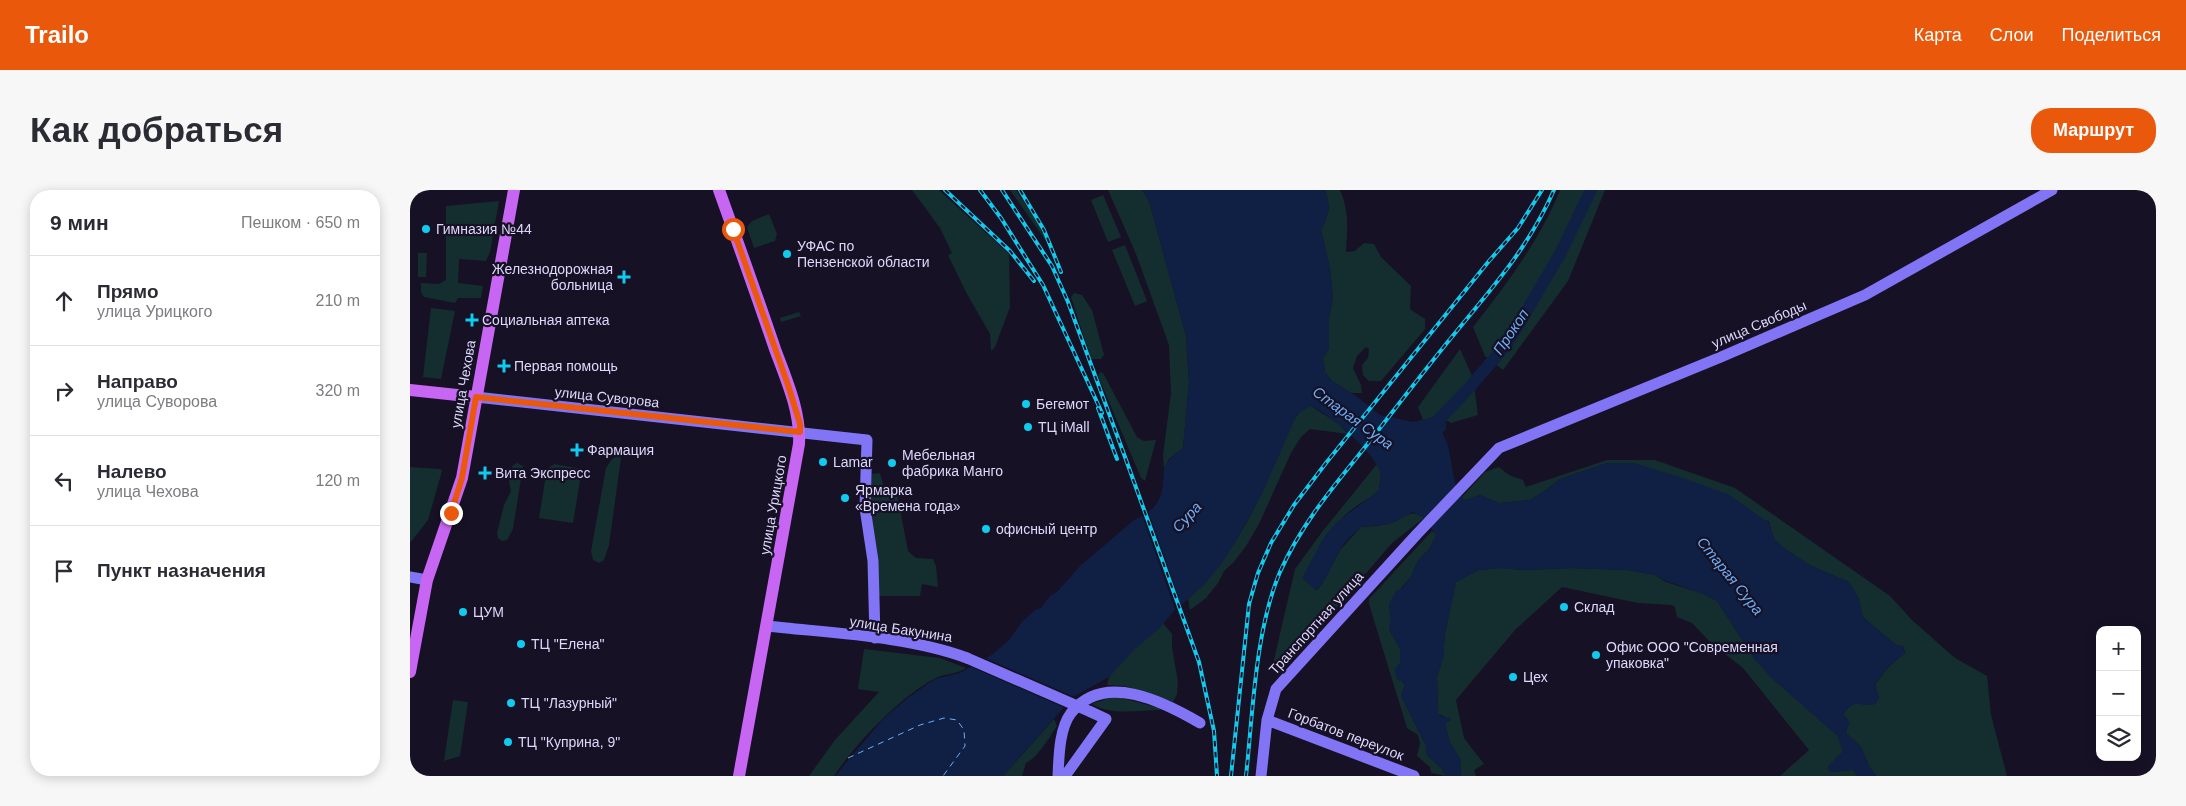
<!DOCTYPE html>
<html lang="ru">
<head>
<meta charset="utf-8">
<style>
  body { margin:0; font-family:Helvetica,sans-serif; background:#f7f7f7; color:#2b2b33 }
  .controls { position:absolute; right:15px; bottom:15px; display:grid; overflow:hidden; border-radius:10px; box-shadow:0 2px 12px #0003 }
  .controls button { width:45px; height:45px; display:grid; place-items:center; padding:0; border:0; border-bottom:1px solid #e1e1e2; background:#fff; color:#2b2b33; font:25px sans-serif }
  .stop { position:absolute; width:15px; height:15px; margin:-11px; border:4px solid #ea580c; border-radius:50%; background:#fff }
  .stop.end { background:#ea580c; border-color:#fff; box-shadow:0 1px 5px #0008 }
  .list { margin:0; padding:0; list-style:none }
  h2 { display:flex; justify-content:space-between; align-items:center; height:65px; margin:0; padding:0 20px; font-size:21px }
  h2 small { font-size:16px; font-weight:400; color:#7c7c81 }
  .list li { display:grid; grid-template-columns:32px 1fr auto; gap:15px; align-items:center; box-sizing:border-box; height:90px; padding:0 20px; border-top:1px solid #e1e1e2 }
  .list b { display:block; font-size:19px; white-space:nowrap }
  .list p { margin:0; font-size:16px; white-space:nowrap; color:#7c7c81 }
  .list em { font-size:16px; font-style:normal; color:#7c7c81 }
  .icon { flex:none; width:28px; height:28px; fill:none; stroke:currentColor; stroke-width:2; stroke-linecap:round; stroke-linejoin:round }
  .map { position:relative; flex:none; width:1746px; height:586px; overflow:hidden; border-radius:20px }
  header { display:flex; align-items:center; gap:30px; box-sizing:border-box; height:70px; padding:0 25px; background:#ea580c; color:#fff }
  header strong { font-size:24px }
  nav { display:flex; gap:28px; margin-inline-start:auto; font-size:18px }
  .intro { display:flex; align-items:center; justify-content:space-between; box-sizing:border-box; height:120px; padding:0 30px }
  h1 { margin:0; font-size:35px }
  .button { padding:12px 22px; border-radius:20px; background:#ea580c; color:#fff; font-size:18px; font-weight:700 }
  main { display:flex; gap:30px; padding:0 30px }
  aside { flex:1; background:#fff; border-radius:20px; box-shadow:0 2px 12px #0003 }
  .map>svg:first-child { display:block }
  .green { fill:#142e2f }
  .water { fill:#102045 }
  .pier { fill:#161125 }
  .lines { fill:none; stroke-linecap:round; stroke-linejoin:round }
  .river { stroke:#102045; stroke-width:12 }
  .ferry { stroke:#6daef5; stroke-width:1; stroke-dasharray:6 5; stroke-linecap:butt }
  .secondary { stroke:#8175f5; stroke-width:11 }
  .primary { stroke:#c866f4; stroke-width:12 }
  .rail-casing { stroke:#11cbef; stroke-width:4 }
  .rail { stroke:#161125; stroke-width:2; stroke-dasharray:5.5; stroke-linecap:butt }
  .secondary-bridge { stroke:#8175f5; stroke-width:11 }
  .route { stroke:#ea580c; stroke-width:6 }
  .poi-dot { fill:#11cbef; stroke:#161125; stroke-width:2 }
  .labels { text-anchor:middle; stroke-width:4.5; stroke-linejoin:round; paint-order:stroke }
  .poi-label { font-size:14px; fill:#ded8fc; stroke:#161125; text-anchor:start }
  .street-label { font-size:14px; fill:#ded8fc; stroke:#161125 }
  .water-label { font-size:15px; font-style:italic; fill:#6daef5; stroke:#161125 }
</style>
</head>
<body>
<header>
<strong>Trailo</strong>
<nav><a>Карта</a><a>Слои</a><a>Поделиться</a></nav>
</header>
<div class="intro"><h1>Как добраться</h1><a class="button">Маршрут</a></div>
<main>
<aside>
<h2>9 мин<small>Пешком · 650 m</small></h2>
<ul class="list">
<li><svg class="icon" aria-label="ahead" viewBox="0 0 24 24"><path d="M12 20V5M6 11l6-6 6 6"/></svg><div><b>Прямо</b><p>улица Урицкого</p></div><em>210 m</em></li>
<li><svg class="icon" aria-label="right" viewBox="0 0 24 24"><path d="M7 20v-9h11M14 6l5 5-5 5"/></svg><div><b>Направо</b><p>улица Суворова</p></div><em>320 m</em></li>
<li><svg class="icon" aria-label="left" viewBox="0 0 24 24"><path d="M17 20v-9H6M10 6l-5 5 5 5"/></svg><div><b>Налево</b><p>улица Чехова</p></div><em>120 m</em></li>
<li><svg class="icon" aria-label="arrive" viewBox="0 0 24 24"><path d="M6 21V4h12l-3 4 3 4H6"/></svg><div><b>Пункт назначения</b></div></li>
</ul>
</aside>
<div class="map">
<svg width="1746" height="586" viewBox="0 0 1746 586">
  <rect width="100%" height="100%" fill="#161125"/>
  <!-- green -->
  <path class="green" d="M502,0H529L599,64L600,117L585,157L581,161L580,144L557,104L538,65L542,63L530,38Z
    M600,0H606L624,26L641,58Z
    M698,0H732L739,11L776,146L779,193L773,258L759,269L754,279L753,265L761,203L759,155L726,64Z
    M915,0H930C940,24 937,38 936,62L945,61L954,53L964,54L971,67L1001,96L1000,119L1015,129V139L971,191H959L953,185L952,175L958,168L959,159L956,157L947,166L943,178L951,195L952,203H941L922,191L915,182L913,168L919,158V127L923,108L920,79L911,40C919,24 921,17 915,0Z
    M1150,0H1195L1158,91L1093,180L1075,166L1063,137C1096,95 1130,50 1150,0Z
    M693,5L711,47L698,52L681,10Z
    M89,11L80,62L76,71L49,69L48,93L73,96L71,108H48L45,113L14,107L11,102V93L29,94L36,90V16Z
    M359,24L367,44L365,51L344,58L337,37L342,31Z
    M715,55L737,111L725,116L702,60Z
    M8,63H17L16,87H8Z
    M664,103L672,105L682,120L694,165L691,169H681L661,107Z
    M21,118L45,121L31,189L13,187Z
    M389,122L391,126L371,132L370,128Z
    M1050,159L1063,188L1068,225L1041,233L1029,226L1013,230L1008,217Z
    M690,182L693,183L727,247L734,251L746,250L735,291L731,288L688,186Z
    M901,216L929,234L938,244L900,239L891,247L881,263L849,334L836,356L823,373L814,381L808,393L796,408L780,420L778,409C825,367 852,305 876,247C881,236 886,219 901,216Z
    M209,265L211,268L199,355L194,370L189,373L183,370L181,361L196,278L202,269Z
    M1197,270H1245L1325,298L1480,406L1502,430L1545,468L1577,486L1581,525L1597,586H1466L1459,576L1451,557L1436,543L1438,530L1433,525L1439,517L1447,513L1456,515L1465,514L1469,508L1465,495C1471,485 1485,469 1495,463L1493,456L1486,455L1455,429L1452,425L1449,409L1439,392L1401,376L1375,359L1364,349L1359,332L1197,273L1150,289L1136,300L1120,310L1089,313L1070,305L1056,310L1051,308L1075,282L1089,277L1099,285L1113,290L1116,297Z
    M107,273L113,276L103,339L97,350L92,351L88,348L87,343L94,315L101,301L99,291L102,276Z
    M144,274L172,279L163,333L129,328L137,279Z
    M967,274L971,284L969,300C960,309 949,313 940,321C917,340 906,363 893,388L907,400L912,394L930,360L951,337C959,336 970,336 978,334C992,331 1000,316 1014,328L982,353L871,482L866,484L864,481V470L885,379L912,342Z
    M0,277L30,279L32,281L18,330L0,353Z
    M470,283L474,298H486L498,361L506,368L523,369L526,376L528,397L512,394L510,406H469L459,310L460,284Z
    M1022,341L1027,345L1019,359L1008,371L1001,386L979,414L981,430L979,439L990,459V473L985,480L995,495L991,506L1016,556L1017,565L1032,579L1036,586L1021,583L1020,577L1007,566L1010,553L1008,545L997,538L959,414V409Z
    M1091,378L1112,380L1163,378L1218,380L1245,385L1256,392L1294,404L1307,411L1344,468L1361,487L1428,546L1433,562L1425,569L1421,582L1443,580L1447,586H1370L1399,560L1333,478L1302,454L1282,433L1267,427L1265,417L1262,415L1228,413L1152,397L1105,440L1046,510L1054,548L1074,574L1064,580L1066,586H1051L1050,569L1040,553L1035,533L1041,530L1028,524L1027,486L1033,468L1035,443L1046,392L1069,380Z
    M753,433L762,444V457L768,492L767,504L763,512L715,496L697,495C702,468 737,453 753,433Z
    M454,459L530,468L556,478C546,485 534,483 524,489C490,507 445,554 424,586H399L425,550L469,502L448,499Z
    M705,506L749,518L751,520C729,520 701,526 682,514Z
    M43,510L58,512L50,566L34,571Z
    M644,529L647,536C639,548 628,567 616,573L612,586H593Z"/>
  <!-- water -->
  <path class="water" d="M732,0H915C921,17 919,24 911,40L920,79L923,108L919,127V158L913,168L915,182L922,191L946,206L970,225L1003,232L1029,226L1036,232V239L1032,243C1045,261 1039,301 1056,310L1070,305L1089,313L1120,310L1136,300L1150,289L1197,273H1224L1267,286L1318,304L1359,333L1364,349L1375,359L1401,376L1439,392L1449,409L1452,425L1455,429L1486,455L1493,456L1495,463C1485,469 1471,485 1465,494L1469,508L1465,514L1456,515L1447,513L1439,517L1433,525L1440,533L1436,539V543L1451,557L1459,576L1466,586H1447L1443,580L1421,582L1418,580V576L1433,562L1428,546L1361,487L1344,468L1307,411L1294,404L1256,391L1245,385L1218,380L1163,378L1112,380L1091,378L1069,380L1046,392L1035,443L1033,468L1027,486L1028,524L1032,527L1041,528V530L1035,533L1040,553L1050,569L1051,586H1036L1032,579L1017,565L1016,556L991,506L995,495L993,491L987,490L985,480L990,473V459L979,439L981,430L979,414L986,401L992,399L1001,386L1008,371L1019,359L1026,345L1014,328L1003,322L980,334L951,337C943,344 934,352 929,362C921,375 918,389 906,400L892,388C901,374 906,359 915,346C929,326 951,317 969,300C969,296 971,290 971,285C969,266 918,222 901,216L887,224L853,302L827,349L812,373L794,395L763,422L749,439L725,459L699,487L663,507L593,586H425L472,530L499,507L525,489L550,483L583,464L599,450L612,432L625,420L631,418L640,406L648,401L670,376L724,330C741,323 752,312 753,293C754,288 753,282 755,277C758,269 766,264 773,258L779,192L776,146L739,11Z"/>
  <!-- pier -->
  <path class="pier" d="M738,320L772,417L766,422L732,325Z
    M573,467L667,508L657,519L559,476Z"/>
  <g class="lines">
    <!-- river -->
    <path class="river" d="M1020,239L1058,199L1097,154L1149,66L1181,0"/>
    <!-- ferry -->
    <path class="ferry" d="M438,568L510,535L534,528L547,530L554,540L555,556L533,586"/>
    <!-- secondary -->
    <path class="secondary" d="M66,207L457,250L455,318L463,371L465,448
      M0,387L17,390
      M357,436C419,443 499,446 557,468
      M857,530L1004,586
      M648,586C649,567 649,539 661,523C694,481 754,512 790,533
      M655,586L696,529L681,522
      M851,586L857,530L866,499L1007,344L1089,258L1311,167L1455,105L1642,0"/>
    <!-- primary -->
    <path class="primary" d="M309,0C328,53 347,106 365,159C376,189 391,222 389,254L329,586
      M0,200L66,207
      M0,482L17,390L52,288L104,0"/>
    <!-- rail casing -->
    <g class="rail-casing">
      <path id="rail" d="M535,0L600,61L624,91
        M570,0L591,28L633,95L692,223
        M592,0L642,76L658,112L715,267L789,472L804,541L807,586
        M610,0L634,40L651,82
        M688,218L707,269
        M821,586L839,414L848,383L861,353L884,315L916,273L1079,71L1108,38L1132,0
        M836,586C843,522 845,441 870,382C889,339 918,303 948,266C979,227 1009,187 1041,148C1081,99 1118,59 1144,0"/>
    </g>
    <!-- rail -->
    <use href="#rail" class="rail"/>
    <!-- secondary-bridge -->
    <path class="secondary-bridge" d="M557,468L681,522"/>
  </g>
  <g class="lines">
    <!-- route -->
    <path class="route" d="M41,323L52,288L66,207L390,242V234L378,195L323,39"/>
  </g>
  <!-- markers -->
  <g class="poi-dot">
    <circle cx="16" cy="39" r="5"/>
    <circle cx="377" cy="64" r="5"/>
    <path d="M211.5 79.5h5v5h5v5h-5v5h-5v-5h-5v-5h5z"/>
    <path d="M59.5 122.5h5v5h5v5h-5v5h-5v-5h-5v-5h5z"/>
    <path d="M91.5 168.5h5v5h5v5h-5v5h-5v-5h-5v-5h5z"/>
    <circle cx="616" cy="214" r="5"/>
    <circle cx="618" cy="237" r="5"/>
    <path d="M164.5 252.5h5v5h5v5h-5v5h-5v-5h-5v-5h5z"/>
    <circle cx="413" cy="272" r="5"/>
    <circle cx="482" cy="273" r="5"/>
    <path d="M72.5 275.5h5v5h5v5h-5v5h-5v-5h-5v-5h5z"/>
    <circle cx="435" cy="308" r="5"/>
    <circle cx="576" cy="339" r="5"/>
    <circle cx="1154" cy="417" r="5"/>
    <circle cx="53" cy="422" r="5"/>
    <circle cx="111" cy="454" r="5"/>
    <circle cx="1186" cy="465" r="5"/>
    <circle cx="1103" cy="487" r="5"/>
    <circle cx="101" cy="513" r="5"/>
    <circle cx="98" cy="552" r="5"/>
  </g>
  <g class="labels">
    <!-- poi labels -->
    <g class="poi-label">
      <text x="26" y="44">Гимназия №44</text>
      <text x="387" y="61">УФАС по<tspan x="387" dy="16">Пензенской области</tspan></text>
      <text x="203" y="84" text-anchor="end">Железнодорожная<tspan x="203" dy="16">больница</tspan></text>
      <text x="72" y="135">Социальная аптека</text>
      <text x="104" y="181">Первая помощь</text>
      <text x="626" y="219">Бегемот</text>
      <text x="628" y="242">ТЦ iMall</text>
      <text x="177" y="265">Фармация</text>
      <text x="492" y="270">Мебельная<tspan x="492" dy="16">фабрика Манго</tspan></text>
      <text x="423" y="277">Lamar</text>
      <text x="85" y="288">Вита Экспресс</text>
      <text x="445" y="305">Ярмарка<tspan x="445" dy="16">«Времена года»</tspan></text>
      <text x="586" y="344">офисный центр</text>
      <text x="1164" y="422">Склад</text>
      <text x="63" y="427">ЦУМ</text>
      <text x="121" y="459">ТЦ "Елена"</text>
      <text x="1196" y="462">Офис ООО "Современная<tspan x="1196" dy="16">упаковка"</tspan></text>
      <text x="1113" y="492">Цех</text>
      <text x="111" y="518">ТЦ "Лазурный"</text>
      <text x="108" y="557">ТЦ "Куприна, 9"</text>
    </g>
    <!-- street labels -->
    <g class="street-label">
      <text transform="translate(1349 134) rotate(-23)" y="5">улица Свободы</text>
      <text transform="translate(53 194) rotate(-80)" y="5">улица Чехова</text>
      <text transform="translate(197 207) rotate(6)" y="5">улица Суворова</text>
      <text transform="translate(363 315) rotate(-80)" y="5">улица Урицкого</text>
      <text transform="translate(906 433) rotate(-48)" y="5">Транспортная улица</text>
      <text transform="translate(491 439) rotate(9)" y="5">улица Бакунина</text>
      <text transform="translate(936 544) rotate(21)" y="5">Горбатов переулок</text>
    </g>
    <!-- water labels -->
    <g class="water-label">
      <text transform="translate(1101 142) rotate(-56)" y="5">Прокоп</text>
      <text transform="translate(943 228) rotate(36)" y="5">Старая Сура</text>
      <text transform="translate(777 327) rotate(-47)" y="5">Сура</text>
      <text transform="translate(1320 386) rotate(51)" y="5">Старая Сура</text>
    </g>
  </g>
</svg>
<div class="controls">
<button>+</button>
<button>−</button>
<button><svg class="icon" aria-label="layers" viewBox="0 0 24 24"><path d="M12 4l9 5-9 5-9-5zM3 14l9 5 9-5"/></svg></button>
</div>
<div class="stop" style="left:323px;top:39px"></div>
<div class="stop end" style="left:41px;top:323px"></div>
</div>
</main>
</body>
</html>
